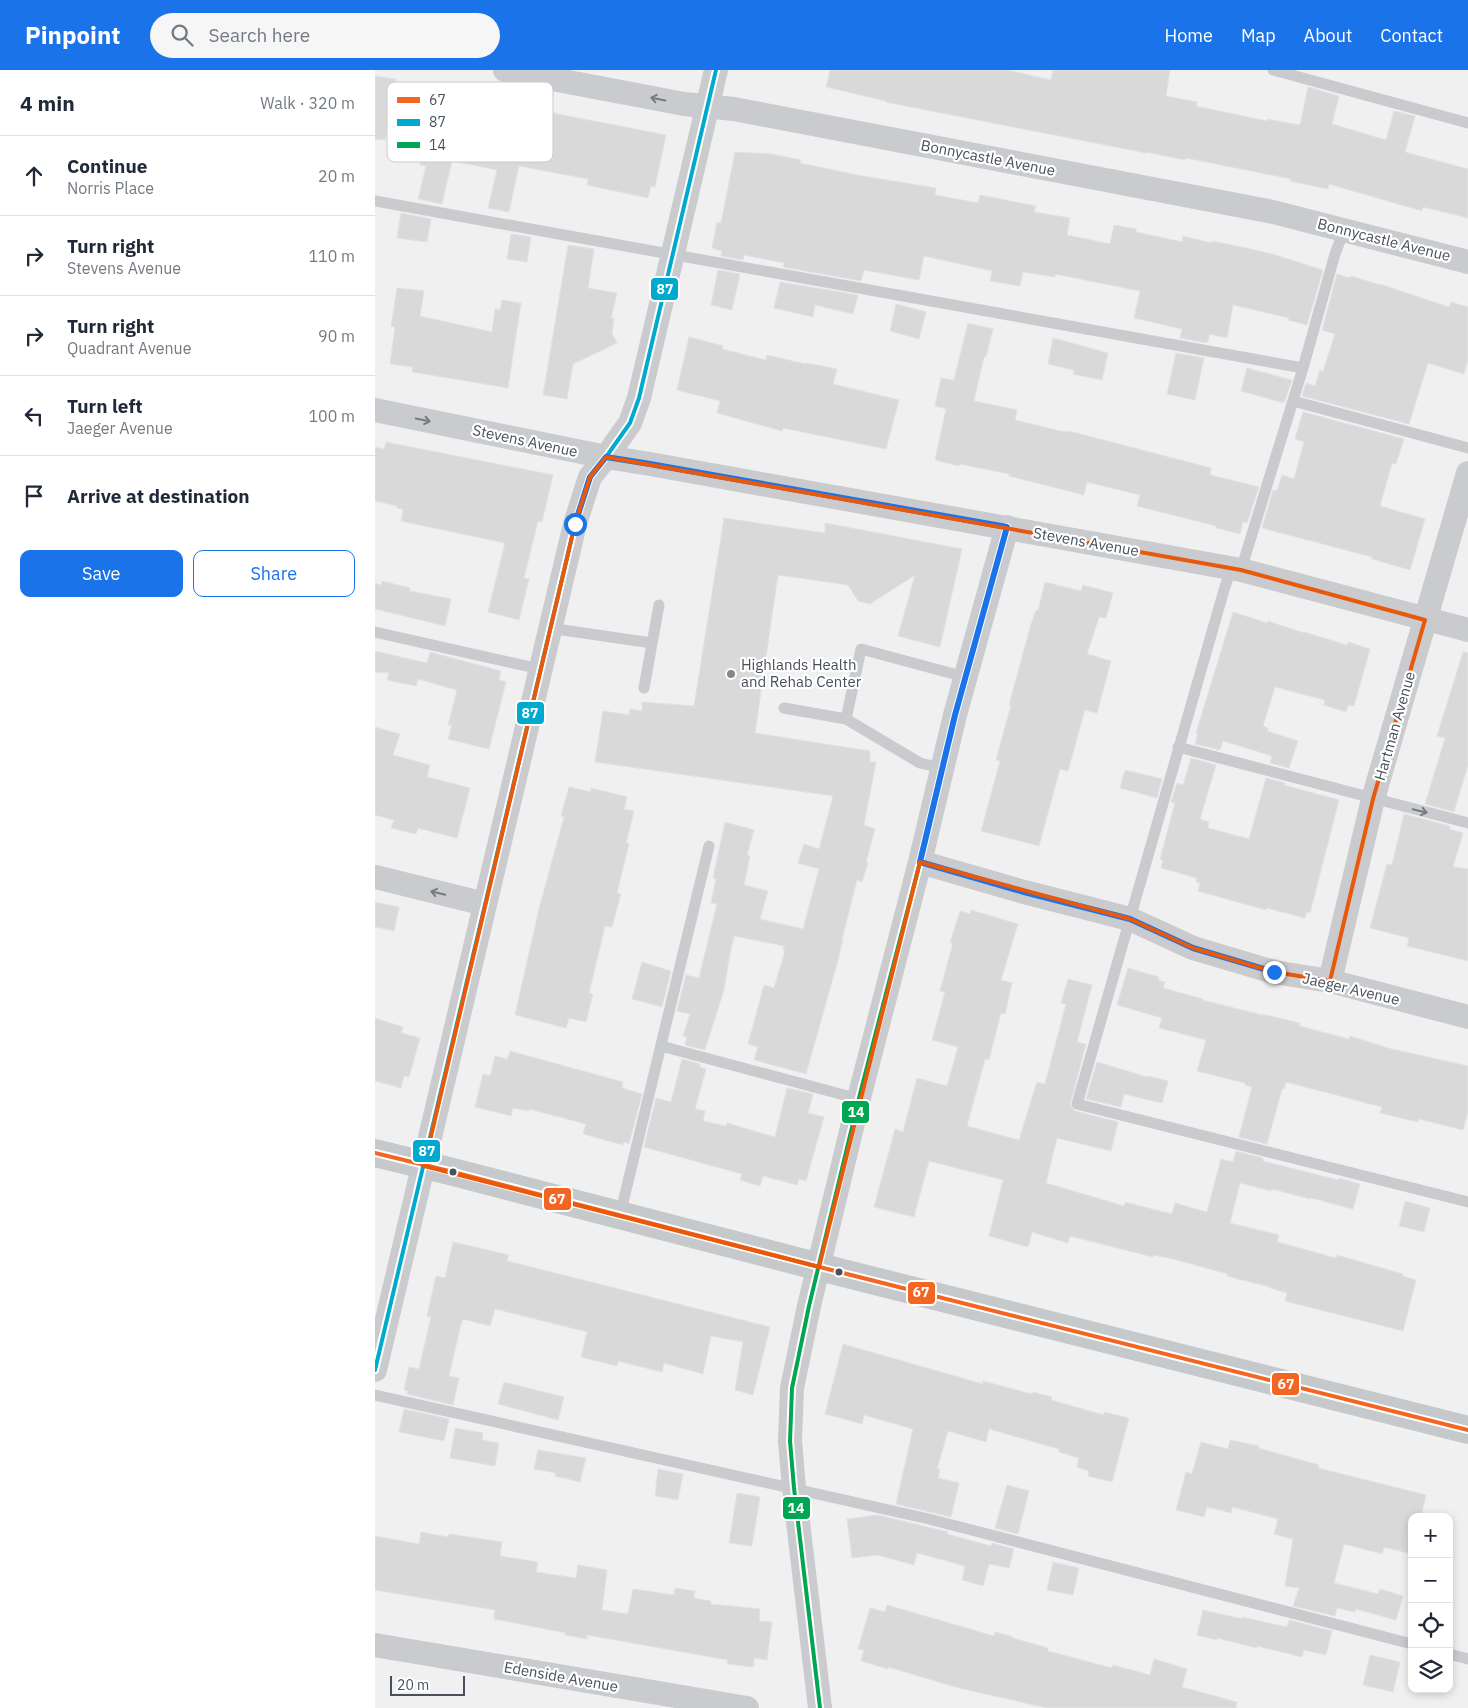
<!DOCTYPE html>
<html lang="en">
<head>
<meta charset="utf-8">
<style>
  body { margin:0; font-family:"IBM Plex Sans",sans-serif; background:#f6f6f7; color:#1f2937 }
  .controls { position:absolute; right:15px; bottom:15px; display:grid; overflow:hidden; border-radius:10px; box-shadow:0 2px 8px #0003 }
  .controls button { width:45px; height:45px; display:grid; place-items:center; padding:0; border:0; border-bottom:1px solid #e0e1e3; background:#fff; color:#1f2937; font:25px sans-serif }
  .scale { position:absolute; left:15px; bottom:12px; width:75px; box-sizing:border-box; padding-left:5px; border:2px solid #48505b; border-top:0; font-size:14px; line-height:18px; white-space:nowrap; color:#48505b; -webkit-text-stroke:4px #fff; paint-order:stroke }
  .stop { position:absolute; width:15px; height:15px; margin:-11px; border:4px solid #1a73e8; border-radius:50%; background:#fff }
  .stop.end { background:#1a73e8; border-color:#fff; box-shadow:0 1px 5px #0008 }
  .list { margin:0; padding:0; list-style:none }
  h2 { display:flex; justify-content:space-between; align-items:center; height:65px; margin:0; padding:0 20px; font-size:21px }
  h2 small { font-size:16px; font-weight:400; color:#747a83 }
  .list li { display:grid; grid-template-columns:32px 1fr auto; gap:15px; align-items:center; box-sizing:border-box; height:80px; padding:0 20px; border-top:1px solid #e0e1e3 }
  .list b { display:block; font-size:19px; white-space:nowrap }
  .list p { margin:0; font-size:16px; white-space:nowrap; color:#747a83 }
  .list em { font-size:16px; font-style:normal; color:#747a83 }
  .actions { display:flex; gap:10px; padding:15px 20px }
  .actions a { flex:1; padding:11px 0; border:1px solid #1a73e8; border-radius:10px; text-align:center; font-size:18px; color:#1a73e8 }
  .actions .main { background:#1a73e8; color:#fff }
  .icon { flex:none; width:28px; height:28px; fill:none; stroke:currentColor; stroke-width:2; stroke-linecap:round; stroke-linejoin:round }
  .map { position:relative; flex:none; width:1093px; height:1638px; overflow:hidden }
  header { display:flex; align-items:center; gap:30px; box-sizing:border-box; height:70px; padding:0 25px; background:#1a73e8; color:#fff }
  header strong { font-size:24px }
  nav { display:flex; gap:28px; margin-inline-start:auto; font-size:18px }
  .search { width:350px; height:45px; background:#f6f6f7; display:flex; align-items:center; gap:12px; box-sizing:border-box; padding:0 18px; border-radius:28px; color:#747a83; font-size:19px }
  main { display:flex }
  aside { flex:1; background:#fff }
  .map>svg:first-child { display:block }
  .building { fill:#d9d9da; stroke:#e1e2e3 }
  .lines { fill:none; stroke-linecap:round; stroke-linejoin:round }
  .lane { stroke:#cacbce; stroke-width:11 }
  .street { stroke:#cacbce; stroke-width:24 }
  .primary { stroke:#c6c9cc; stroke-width:28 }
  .bus-1-casing { stroke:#fff; stroke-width:8 }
  .bus-2-casing { stroke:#fff; stroke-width:8 }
  .bus-3-casing { stroke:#fff; stroke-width:8 }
  .bus-1 { stroke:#f26522; stroke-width:4 }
  .bus-2 { stroke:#00a9ce; stroke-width:4 }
  .bus-3 { stroke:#00a651; stroke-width:4 }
  .oneway { stroke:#767b83 }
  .route { stroke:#1a73e8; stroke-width:6 }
  .marked { fill:none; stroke:#e8590c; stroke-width:4; stroke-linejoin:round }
  .poi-dot { fill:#83888f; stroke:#fff; stroke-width:2 }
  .bus-dot { fill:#48505b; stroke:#fff; stroke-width:2 }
  .labels { text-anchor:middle; stroke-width:4.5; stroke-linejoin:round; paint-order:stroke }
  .street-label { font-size:15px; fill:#48505b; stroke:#fff }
  .poi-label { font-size:15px; fill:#48505b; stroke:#fff; text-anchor:start }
  .key { fill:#fff; stroke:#c8cace; stroke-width:1 }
  .key-label { font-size:14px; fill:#48505b }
  .line-badge { stroke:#fff; stroke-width:2 }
  .badge-label { font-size:14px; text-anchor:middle; font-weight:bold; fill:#fff }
</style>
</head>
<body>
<header>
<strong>Pinpoint</strong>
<div class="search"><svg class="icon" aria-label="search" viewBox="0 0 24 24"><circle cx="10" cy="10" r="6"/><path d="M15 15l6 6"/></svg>Search here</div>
<nav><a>Home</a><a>Map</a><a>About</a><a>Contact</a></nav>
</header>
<main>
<aside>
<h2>4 min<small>Walk · 320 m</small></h2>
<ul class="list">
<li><svg class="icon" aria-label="ahead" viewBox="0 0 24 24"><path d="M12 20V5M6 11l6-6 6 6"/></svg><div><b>Continue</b><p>Norris Place</p></div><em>20 m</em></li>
<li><svg class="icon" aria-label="right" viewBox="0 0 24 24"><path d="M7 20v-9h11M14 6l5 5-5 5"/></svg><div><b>Turn right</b><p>Stevens Avenue</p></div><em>110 m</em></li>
<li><svg class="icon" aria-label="right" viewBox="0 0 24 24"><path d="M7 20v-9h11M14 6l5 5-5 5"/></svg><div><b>Turn right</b><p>Quadrant Avenue</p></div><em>90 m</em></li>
<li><svg class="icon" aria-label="left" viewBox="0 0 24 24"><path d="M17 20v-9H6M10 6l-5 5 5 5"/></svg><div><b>Turn left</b><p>Jaeger Avenue</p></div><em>100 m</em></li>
<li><svg class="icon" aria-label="arrive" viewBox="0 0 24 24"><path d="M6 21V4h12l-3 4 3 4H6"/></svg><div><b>Arrive at destination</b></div></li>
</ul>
<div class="actions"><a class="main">Save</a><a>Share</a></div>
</aside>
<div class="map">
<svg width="1093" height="1638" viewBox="0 0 1093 1638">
  <rect width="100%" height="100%" fill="#f0f0f0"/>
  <!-- building -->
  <path class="building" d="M455,0H633L676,10L678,0H795L791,26L822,32L821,36L892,51V49L925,55L933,17L964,26L957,54L1011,70L1019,41L1040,46L1030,82L1093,99V148L1048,137L1047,141L954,114L953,119L915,111L916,109L811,88L810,90L771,82V83L510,32L511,31L451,17Z
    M0,6L21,9L10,70L0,69Z
    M60,22L116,34L118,29L188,45L291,65L280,117L276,116L273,128L212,115L213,109L144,96L134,142L113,138L122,100L77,91L67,134L43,129L51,96L45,95Z
    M360,82L397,84L426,90L425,93L482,105L561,118L560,125L603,133L605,125L661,136L659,142L695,148L692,165L735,174L739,155L761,159V162L807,172L808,166L836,173L837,171L867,177L897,184L948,200L932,255L913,250L914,248L858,235L852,268L835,264L832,273L805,268L807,259L759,248L765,221L680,204V207L648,202L645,216L615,211L617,201L549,186L544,210L489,200L486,211L408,197L409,193L369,185L368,190L346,186L347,181L337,178L342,152L346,153Z
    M26,143L56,149L52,172L22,168Z
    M136,164L156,167L152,192L132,189Z
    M193,175L219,179L213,218L242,223L236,248L239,249L237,263L242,273L198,294L192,329L168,325Z
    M343,200L365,204L357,240L336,235Z
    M962,204L975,208L976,206L1005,215V214L1074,237L1076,232L1093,237V290L1089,304L1053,293L1034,354L927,326L931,313L940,316L945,300L948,301L960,264L947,260Z
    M405,212L483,225L478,244L440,235L438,247L399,238Z
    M22,218L49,221L45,246L117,262L120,239L125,240L127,230L146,233L133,318L37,302L38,297L15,294L20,257L16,256Z
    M521,234L551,242L544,269L515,261Z
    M593,253L618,259L611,287H609L599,331L642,340L640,350L690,362L694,361L836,398L835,405L884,417L872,453L868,452L865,464L841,458V456L762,436L765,425L712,412L709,425L634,406V404L585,394L584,396L560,390L571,339L560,336L566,308L579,310Z
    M314,267L348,276L347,279L391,290L392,285L431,294L432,293L462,299L458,314L524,330L511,379L408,358L407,361L342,343L345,331L302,320Z
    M678,268L733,283L727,310L698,304L699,300L673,294Z
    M801,283L829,288L820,330L792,324Z
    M872,298L917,310L909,333L866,321Z
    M928,342L1029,369L1021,394L1017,393L1005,436L1050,449L1035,500L997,489V487L887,458L898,420L902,421L907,405L919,409L929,372L920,369Z
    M11,372L178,405L167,452L163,451L149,508L154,509L144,550L113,542L130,473L26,451L28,439L22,438V436L0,431V377L9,379Z
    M349,448L450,463V453L587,479L565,577L523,566L540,505L495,534L483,531L473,515L403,505L380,663L495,681V692H501L489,755L500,759L491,792L493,793L487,812L482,810L467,869H468L462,894L431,1004L379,990L383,977L373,974L389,915L399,918L410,881L408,880L409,876L359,866L354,889L349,920L330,980L310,975L312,967L308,966L315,944L302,941L311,905L324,908L342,834L336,833L341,809L338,808L350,752L379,760L372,785L375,786L369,815L393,821L385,849L428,859L444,799L423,793L429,774L444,779L458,726L220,692L228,641L254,645L255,639L267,641V632L319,636Z
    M7,511L35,518V521L76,529L70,556L0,539V513L6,515Z
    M670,512L706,521L708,515L738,523L731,548L724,547L712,584L736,591L722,643L710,640L693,701L685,699L664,776L606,761L625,691L621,690L636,635H634L656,554L661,540L663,541Z
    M858,542L892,553L893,551L929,563V562L972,575L973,572L995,579L979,636L973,635L971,642L949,635L950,630L900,617L888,656L893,658L892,661L923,671L914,698L895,693L897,686L848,671L845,680L820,674L823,663H821Z
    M0,581L52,593L55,582L126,601L124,610L131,612L114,679L73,669L77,655H73L82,620L43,609L41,616L12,610L14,603L0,602Z
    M1088,582L1093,583V695L1079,742L1050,734L1070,668L1062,666Z
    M0,657L25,664L18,685L55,695L52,707L95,718L82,768L43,758L41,764L16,758L19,750L0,745Z
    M816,688L841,695L825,749L834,752L833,758L874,769L891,708L910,713L909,715L964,730L935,843L932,842L930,848L892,838L891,840L823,821L825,813L821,812L822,808L786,798L788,790L785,789L800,733L796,732L802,713L808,715Z
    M750,700L787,709L782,728L745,718Z
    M194,717L216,722V718L252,727L249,739L259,741L251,773L254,774L242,823L246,824L237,857L230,856L214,923L218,924L211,952L194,948L191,958L140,945L164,839L189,747L186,746Z
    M1029,744L1075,756L1074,759L1088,763L1078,797L1093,799V891L1032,876L1034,868L995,858L1012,794L1017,795Z
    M0,832L24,837L19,861L0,857Z
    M596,840L643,854L626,910L637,913L630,944L626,943L614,990L610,989L592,1056L644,1070L662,1012L670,1014L691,934L686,933L693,909L717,915L702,972L711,974L695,1035L700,1041L743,1052L736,1081L682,1068L671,1113L749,1136L750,1132L797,1144L800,1133L832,1142L846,1089L858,1092L861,1081L888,1088V1091L963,1110L964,1108L985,1114L978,1139L936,1128L935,1129L897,1119L896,1121L865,1113L855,1153L904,1165L902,1172L961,1188L962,1185L1028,1204L1027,1206L1041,1210L1028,1261L910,1231L912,1223L895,1218V1217L852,1206L853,1204L798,1189L778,1185V1187L695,1166L693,1173L657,1162L653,1177L614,1166L628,1110L554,1091L539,1147L499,1137L520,1059L528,1062L542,1008L572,1016L583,977L557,970L570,922L565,921L578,873H575L585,841L595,844Z
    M267,892L296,901L287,937L257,929Z
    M753,898L784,907L783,910L790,912L788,918L828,929L827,930L887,945V944L925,953L924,956L974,969L975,966L1013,978L1093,996V1041L1088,1060L1044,1049L1043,1052L1005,1043L1007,1037L911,1012L909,1019H907L892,1074L864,1067L877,1017L870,1015V1013L822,1001L831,970L784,958L787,948L742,935Z
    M0,948L28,957L26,963L45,968L34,1007L29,1006L26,1018L0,1011Z
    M135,981L248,1012L247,1018L267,1024L254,1074L249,1072L248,1075L208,1064L211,1054L154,1039V1041L138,1038L136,1046L100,1037L108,1004L115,1006L120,986L132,989Z
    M307,989L325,994V997L331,999L320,1039L330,1041L328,1051L351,1056L352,1053L400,1067L412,1018L438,1024L433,1043L449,1047L431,1111L424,1109L422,1115L388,1106L385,1116L365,1110L367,1104L269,1077L281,1028L296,1032Z
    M722,992L772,1007L773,1006L793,1011L787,1033L749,1024L746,1037L711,1029Z
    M1030,1131L1055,1138L1049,1162L1024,1156Z
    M78,1172L134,1185L132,1191L395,1257L378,1325L360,1320L368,1272L336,1266L328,1304L289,1293L287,1302L243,1291L242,1296L206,1287L212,1262L120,1239L115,1256L88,1249L86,1254L74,1306L84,1308L78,1335L32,1324L33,1321L29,1320L34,1297L44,1299L56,1247L52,1246L61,1206L70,1208Z
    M468,1274L608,1314V1311L657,1324L658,1322L677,1327L676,1330L729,1345V1342L754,1348L737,1412L713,1406L714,1401L702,1397L704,1388L684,1382V1379L614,1359L611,1372L573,1361L562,1399H565L563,1408L584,1413L576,1447L521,1434L538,1359L489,1345L487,1354L450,1344Z
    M129,1312L189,1327L183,1350L123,1334Z
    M29,1339L74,1349L69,1371L24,1362Z
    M80,1358L108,1363L107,1370L124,1373L120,1396L75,1388Z
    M855,1370L884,1376L883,1378L944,1395L943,1398L1051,1425L1046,1447H1037L1036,1484L1009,1477L1007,1484L969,1474L959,1513L1003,1524L1005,1519L1028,1526L1021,1550L981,1539L980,1542L962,1538L960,1546L918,1536L924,1518L910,1516L918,1469L899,1464L903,1449L857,1437L856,1443L832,1437L829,1447L801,1440L811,1402L817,1404L826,1372L853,1379Z
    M163,1380L211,1388L205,1412L180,1406L181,1403L159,1399Z
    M283,1399L308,1404L303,1430L280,1426Z
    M632,1415L654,1421L643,1464L620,1458Z
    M362,1423L385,1427L377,1476L354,1473Z
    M503,1445L573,1462L572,1464L616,1476L617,1473L639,1479L634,1498L614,1494L608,1516L587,1510L590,1496L542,1483L539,1495L502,1485L477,1488L472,1449Z
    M46,1462L73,1467L74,1464L127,1472L125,1486L163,1492L161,1502L201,1508L203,1495L232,1500L227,1540L253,1544L258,1519L299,1525L300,1518L320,1521L319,1528L336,1531L335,1534L385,1539L384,1551L397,1552L392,1590L379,1588V1597L352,1594L353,1590L212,1565V1569L190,1565L191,1563L119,1549L120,1540L0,1520V1466L44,1474Z
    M678,1492L704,1498L698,1525L672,1520Z
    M512,1535L619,1566L620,1562L638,1567V1568L673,1578V1581L737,1598L738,1595L775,1605L779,1589L812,1599L807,1617L862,1632L861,1638H672L584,1618L513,1597V1599L486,1591L489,1580L483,1579L495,1538L510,1542Z
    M828,1540L867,1549V1547L912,1557L914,1550L957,1561L951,1585L929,1580L927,1587L882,1576V1578L842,1568V1570L822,1565Z
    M995,1585L1025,1592L1018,1622L988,1615Z"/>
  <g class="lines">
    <!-- lane -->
    <path class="lane" d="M898,0L1093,53
      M0,131L928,298
      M918,331L1093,378
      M856,499L849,520L702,1034L1093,1132
      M866,500L928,298L960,184L969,160
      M174,558L277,573
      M0,562L165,599
      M269,618L284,535
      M409,638L471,649L545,693L567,698
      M471,649L486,579L590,607
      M803,677L1093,753
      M286,976L484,1029
      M245,1145L334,776
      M0,1325L554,1449L1037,1574
      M1074,1584L1093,1589"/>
    <!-- street -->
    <path class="street" d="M130,0L309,34L359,39L898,142L1093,192
      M0,340L231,387L275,394L866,500L1093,560
      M545,792L649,822L755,849L818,878L899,902L955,911L1093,947
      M0,807L110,834
      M955,911L998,729L1093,403
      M0,1300L200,454L215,407L231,387L255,353L264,328L341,0
      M0,1575L372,1638
      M445,1638L419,1418L415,1371L417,1318L434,1236L485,1024L545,792L580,645L632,457"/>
    <!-- primary -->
    <path class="primary" d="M0,1083L78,1102L464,1202L1093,1360"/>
    <!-- bus-1 casing -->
    <g class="bus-1-casing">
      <path id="bus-1" d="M0,1083L78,1102L464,1202L1093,1360"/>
    </g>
    <!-- bus-2 casing -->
    <g class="bus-2-casing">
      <path id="bus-2" d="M0,1300L200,454L215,407L231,387L255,353L264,328L341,0"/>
    </g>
    <!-- bus-3 casing -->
    <g class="bus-3-casing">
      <path id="bus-3" d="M445,1638L419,1418L415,1371L417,1318L434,1236L485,1024L545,792L580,645L632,457"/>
    </g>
    <!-- bus-1 -->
    <use href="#bus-1" class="bus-1"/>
    <!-- bus-2 -->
    <use href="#bus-2" class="bus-2"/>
    <!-- bus-3 -->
    <use href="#bus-3" class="bus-3"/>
  </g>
  <!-- one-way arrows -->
  <defs><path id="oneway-shaft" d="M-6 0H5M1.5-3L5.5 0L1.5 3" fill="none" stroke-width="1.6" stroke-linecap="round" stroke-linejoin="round" transform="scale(1.25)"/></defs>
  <g class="oneway">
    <use href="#oneway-shaft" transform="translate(283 29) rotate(-169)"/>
    <use href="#oneway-shaft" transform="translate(48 350) rotate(12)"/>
    <use href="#oneway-shaft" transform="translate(1045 741) rotate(14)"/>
    <use href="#oneway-shaft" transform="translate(63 823) rotate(-166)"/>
  </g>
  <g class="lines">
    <!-- route -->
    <path class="route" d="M200,454L215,407L231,387L275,394L632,457L580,645L545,792L649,822L755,849L818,878L899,902"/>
  </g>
  <!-- marked area -->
  <path class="marked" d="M231,387L866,500L1050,550L998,729L955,911L899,902L818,878L755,849L545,792L444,1197L49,1096L200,454L215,407Z"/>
  <!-- markers -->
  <circle class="poi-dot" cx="356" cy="604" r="5"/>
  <g class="bus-dot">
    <circle cx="78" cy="1102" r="4.5"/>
    <circle cx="464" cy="1202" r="4.5"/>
  </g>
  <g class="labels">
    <!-- street labels -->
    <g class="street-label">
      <text transform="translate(613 88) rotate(11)" y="5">Bonnycastle Avenue</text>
      <text transform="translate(1009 170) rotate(14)" y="5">Bonnycastle Avenue</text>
      <text transform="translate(150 371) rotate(12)" y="5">Stevens Avenue</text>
      <text transform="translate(711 472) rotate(10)" y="5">Stevens Avenue</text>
      <text transform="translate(1020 656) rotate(-74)" y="5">Hartman Avenue</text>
      <text transform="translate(976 919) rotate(13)" y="5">Jaeger Avenue</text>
      <text transform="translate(186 1607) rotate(10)" y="5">Edenside Avenue</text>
    </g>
    <!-- poi labels -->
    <g class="poi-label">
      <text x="366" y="600">Highlands Health<tspan x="366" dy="17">and Rehab Center</tspan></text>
    </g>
  </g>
  <!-- legend -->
  <rect x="12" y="12" width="166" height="80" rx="8" class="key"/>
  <rect x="22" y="27" width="23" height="6" fill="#f26522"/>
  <rect x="22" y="49" width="23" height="7" fill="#00a9ce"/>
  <rect x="22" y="72" width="23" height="6" fill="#00a651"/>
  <g class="key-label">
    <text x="54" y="35">67</text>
    <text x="54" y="57">87</text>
    <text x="54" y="80">14</text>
  </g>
  <g class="line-badge">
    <rect x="275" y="207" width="29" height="24" rx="5" fill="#00a9ce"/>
    <rect x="141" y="631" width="29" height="24" rx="5" fill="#00a9ce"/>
    <rect x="466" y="1030" width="29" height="24" rx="5" fill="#00a651"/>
    <rect x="37" y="1069" width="29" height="24" rx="5" fill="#00a9ce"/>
    <rect x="168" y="1117" width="29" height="24" rx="5" fill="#f26522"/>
    <rect x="532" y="1211" width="29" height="24" rx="5" fill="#f26522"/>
    <rect x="896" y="1302" width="29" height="24" rx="5" fill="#f26522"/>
    <rect x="407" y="1426" width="29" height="24" rx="5" fill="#00a651"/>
  </g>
  <g class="badge-label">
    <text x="290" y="224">87</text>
    <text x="155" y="648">87</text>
    <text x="481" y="1047">14</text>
    <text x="52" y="1086">87</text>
    <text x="182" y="1134">67</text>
    <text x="546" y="1227">67</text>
    <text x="911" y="1319">67</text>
    <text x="421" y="1443">14</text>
  </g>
</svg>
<div class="controls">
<button>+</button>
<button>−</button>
<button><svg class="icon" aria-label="locate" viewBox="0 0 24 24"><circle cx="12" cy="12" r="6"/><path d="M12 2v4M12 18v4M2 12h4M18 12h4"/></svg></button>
<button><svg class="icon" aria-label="layers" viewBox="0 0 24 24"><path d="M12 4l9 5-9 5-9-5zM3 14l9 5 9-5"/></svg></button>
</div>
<div class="scale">20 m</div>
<div class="stop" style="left:200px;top:454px"></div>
<div class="stop end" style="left:899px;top:902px"></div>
</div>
</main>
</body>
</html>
